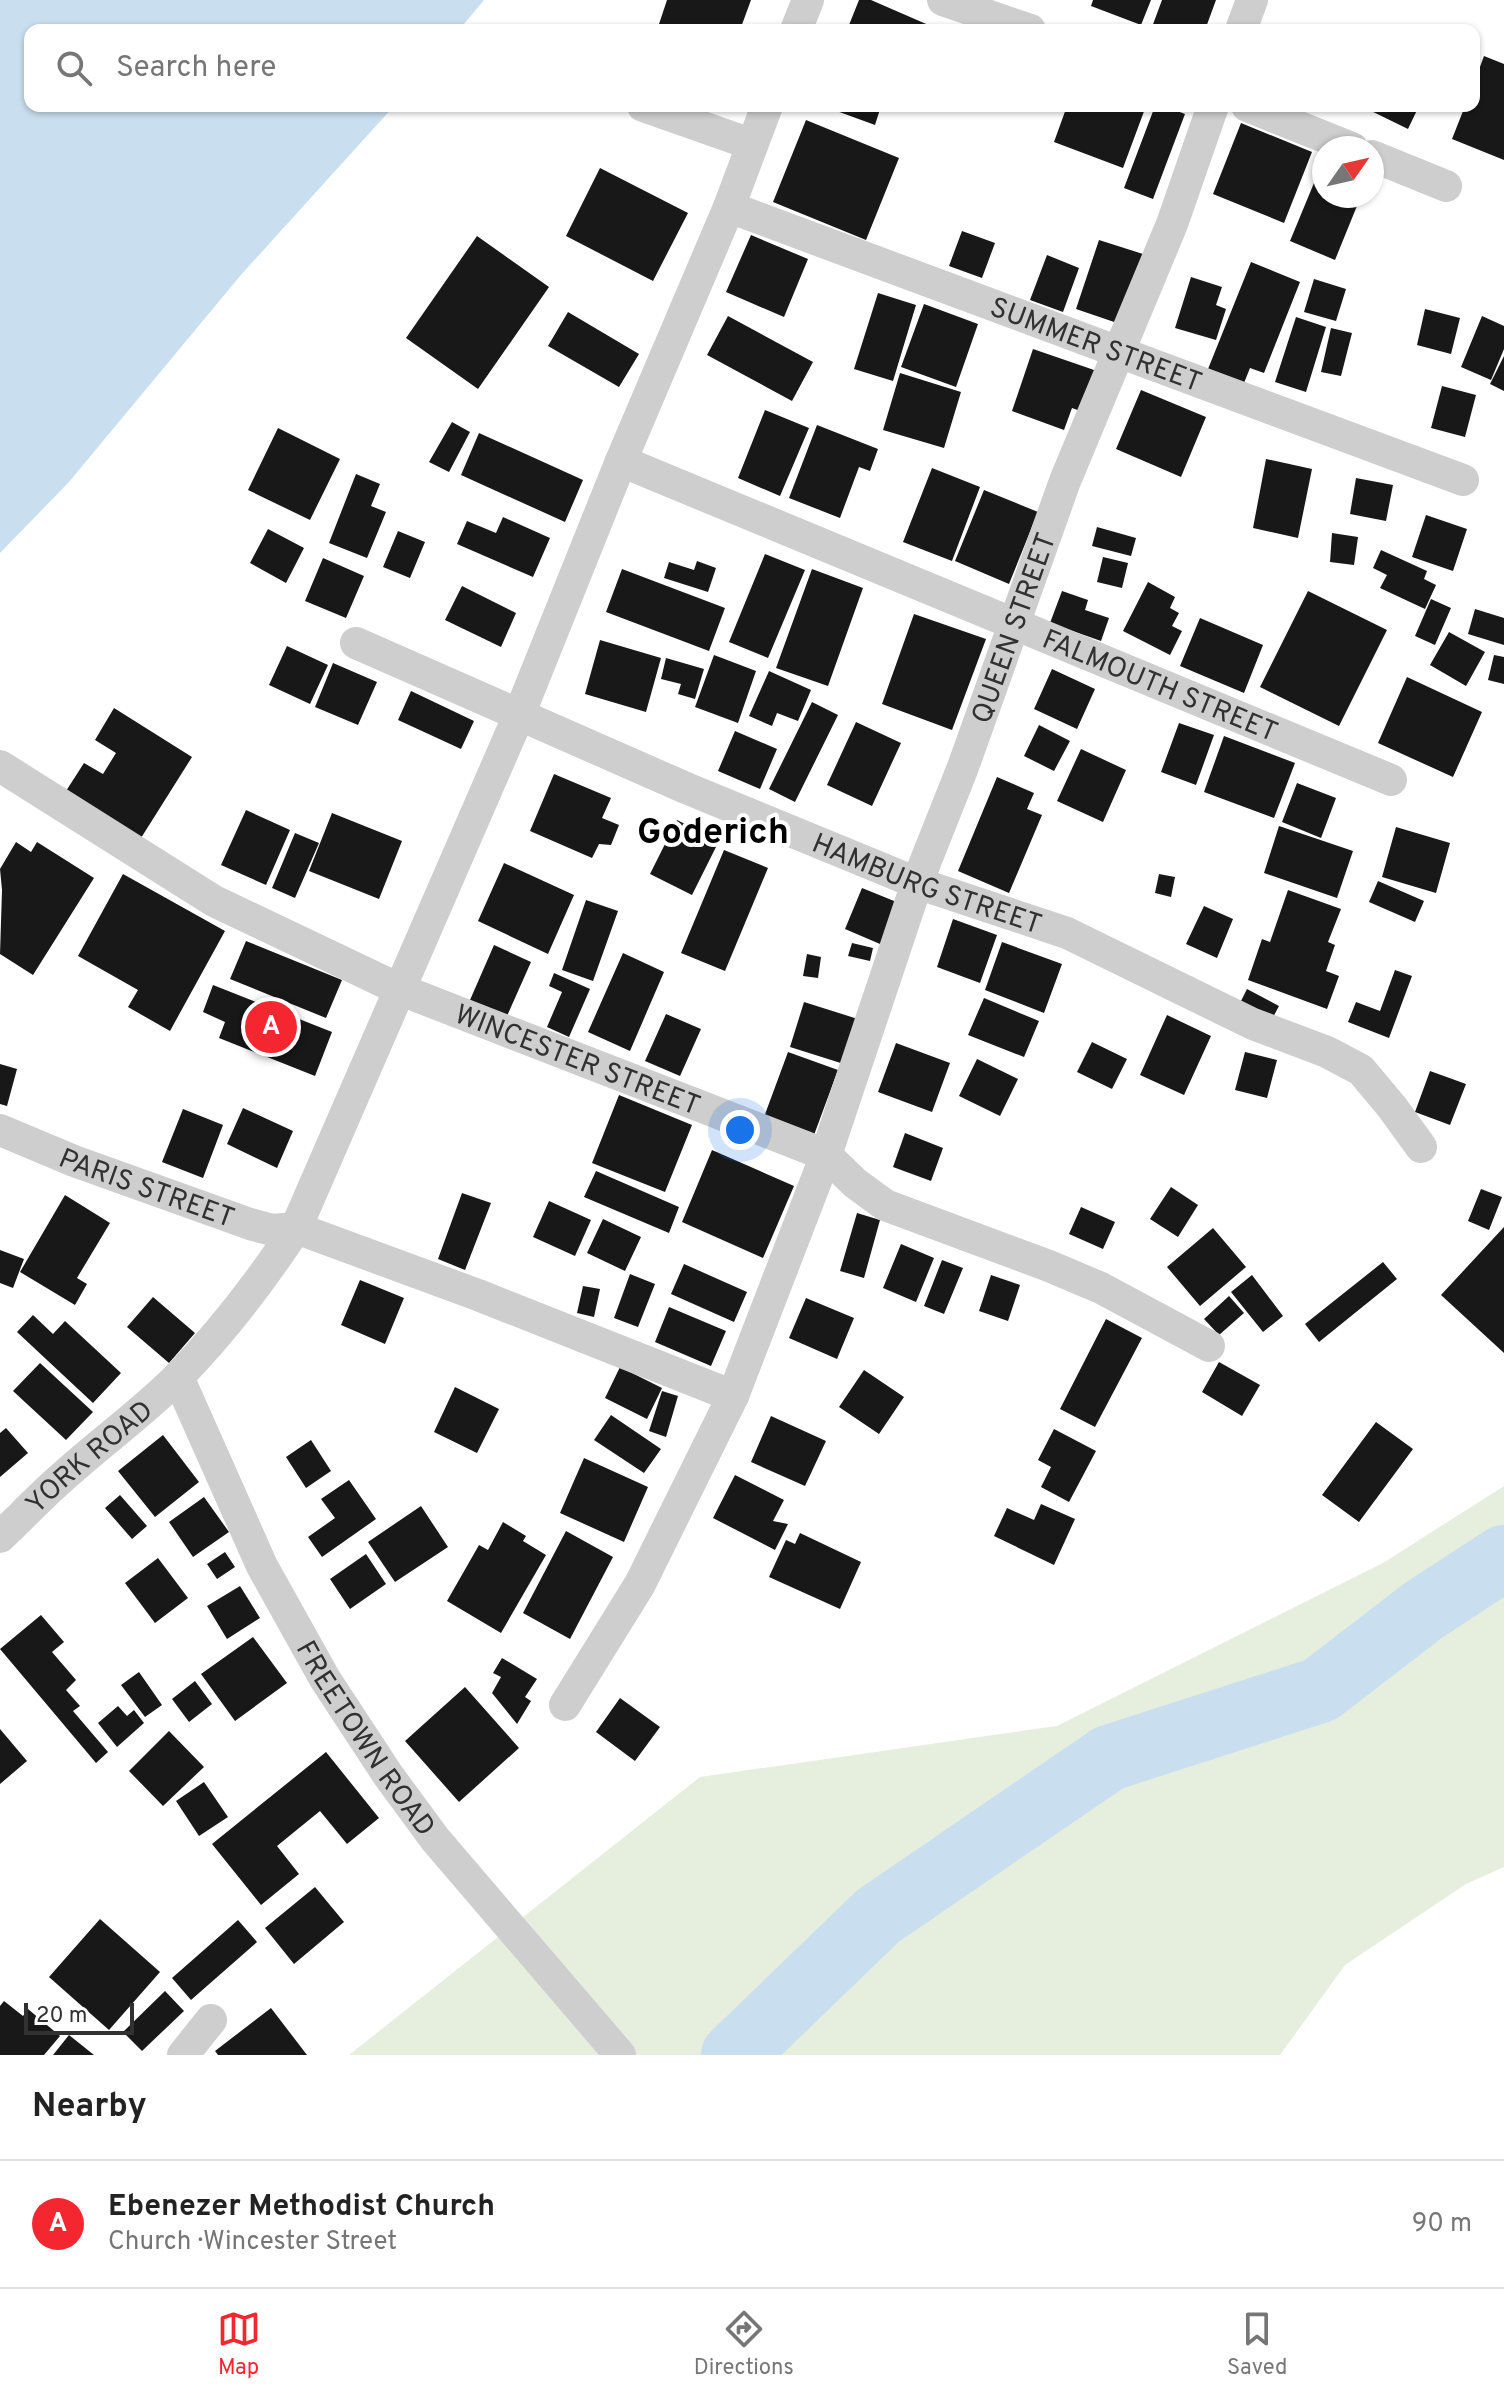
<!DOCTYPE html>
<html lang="en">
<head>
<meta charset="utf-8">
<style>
  body { margin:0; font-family:Overpass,sans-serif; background:#f6f6f6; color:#222 }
  .compass { position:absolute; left:1312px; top:136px; width:72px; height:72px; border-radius:50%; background:#fff; box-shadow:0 2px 6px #0004; rotate:56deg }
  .scale { position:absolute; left:24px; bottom:20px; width:110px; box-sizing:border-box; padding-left:8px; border:4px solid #313131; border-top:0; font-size:22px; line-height:28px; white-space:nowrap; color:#313131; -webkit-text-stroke:6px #fff; paint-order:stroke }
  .you { position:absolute; left:740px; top:1130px; width:28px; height:28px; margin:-20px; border:6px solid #fff; border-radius:50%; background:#1a73e8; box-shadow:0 0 0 12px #1a73e833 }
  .badge { display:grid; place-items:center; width:52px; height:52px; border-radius:50%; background:#f42730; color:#fff; font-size:26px; font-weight:700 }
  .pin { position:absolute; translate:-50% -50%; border:4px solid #fff; box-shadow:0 2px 8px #0006 }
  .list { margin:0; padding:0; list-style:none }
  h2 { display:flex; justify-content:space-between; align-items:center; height:104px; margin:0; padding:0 32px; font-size:34px }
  h2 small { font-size:26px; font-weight:400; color:#767676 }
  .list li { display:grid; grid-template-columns:52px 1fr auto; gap:24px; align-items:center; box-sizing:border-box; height:128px; padding:0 32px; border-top:2px solid #e0e0e0 }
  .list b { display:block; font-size:30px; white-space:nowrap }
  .list p { margin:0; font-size:26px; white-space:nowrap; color:#767676 }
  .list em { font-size:26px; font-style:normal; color:#767676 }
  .icon { flex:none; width:44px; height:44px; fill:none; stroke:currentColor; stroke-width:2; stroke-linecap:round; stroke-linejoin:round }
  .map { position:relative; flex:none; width:1504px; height:2055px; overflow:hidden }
  .search { position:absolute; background:#fff; box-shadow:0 2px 6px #0004; left:24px; right:24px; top:24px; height:88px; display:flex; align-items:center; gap:20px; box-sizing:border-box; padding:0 28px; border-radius:16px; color:#767676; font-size:30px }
  .sheet { height:232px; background:#fff }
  nav { display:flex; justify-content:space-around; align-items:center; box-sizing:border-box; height:112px; border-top:2px solid #e0e0e0; background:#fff; font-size:22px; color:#767676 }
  nav a { display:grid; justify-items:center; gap:4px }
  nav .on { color:#f42730 }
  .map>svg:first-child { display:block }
  .green { fill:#e6eede }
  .water { fill:#c9dfef }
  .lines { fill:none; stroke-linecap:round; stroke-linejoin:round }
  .river { stroke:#c9dfef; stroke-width:66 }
  .building { fill:#181818 }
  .minor { stroke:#cecece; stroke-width:32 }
  .labels { text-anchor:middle; stroke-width:8; stroke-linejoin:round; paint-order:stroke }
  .street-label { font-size:28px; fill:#313131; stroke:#fff }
  .district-label { font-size:36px; font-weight:bold; fill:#000; stroke:#fff }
</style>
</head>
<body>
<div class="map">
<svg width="1504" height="2055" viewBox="0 0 1504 2055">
  <rect width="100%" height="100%" fill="#fff"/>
  <!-- green -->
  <path class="green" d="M1504,1486V1867L1466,1884L1345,1965L1280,2055H349L700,1777L1057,1726L1383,1563Z"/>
  <!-- water -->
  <path class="water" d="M0,0H484L459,30H30V106H394L240,276L69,482L0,553Z"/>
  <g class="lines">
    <!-- river -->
    <path class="river" d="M734,2055L878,1916L1109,1758L1320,1690L1424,1610L1504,1558"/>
  </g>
  <!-- building -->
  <path class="building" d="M667,0H751L740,30H657Z
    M859,0H871L940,30H847Z
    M1093,0H1151L1141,25L1091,6Z
    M1162,0H1216L1205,30H1159L1152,27Z
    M1484,56L1504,64V160L1452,139L1465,106H1474V83Z
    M823,106H881L875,125Z
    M1067,106H1146L1123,168L1054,142Z
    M1155,106H1164L1185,114L1153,199L1124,188Z
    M1361,106H1419L1408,129Z
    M806,120L899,158L866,240L773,202Z
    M1241,123L1312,152L1284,223L1213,194Z
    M1321,166L1324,168V196H1361L1335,260L1290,241Z
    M600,168L688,213L653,281L566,236Z
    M962,231L995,243L982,278L949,266Z
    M751,235L808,259L784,317L726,292Z
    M477,236L549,287L478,389L406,338Z
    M1099,240L1143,254L1120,324L1076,309Z
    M1047,255L1079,268L1063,312L1030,300Z
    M1251,262L1300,282L1264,373L1250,368L1244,383L1208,369Z
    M1191,277L1222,287L1216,305L1226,309L1216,340L1175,328Z
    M1314,279L1346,289L1336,321L1304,312Z
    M878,293L916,305L893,381L854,369Z
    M924,304L978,324L956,387L901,367Z
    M1425,309L1460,318L1451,354L1417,345Z
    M568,312L639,354L619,387L548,346Z
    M728,316L813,362L792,401L707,355Z
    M1482,316L1504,326V349L1491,380L1461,367Z
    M1296,317L1326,327L1306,392L1275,382Z
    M1331,328L1352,333L1341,376L1321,372Z
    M1033,349L1097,371L1083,412L1072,408L1064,430L1012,411Z
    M1504,356V391L1490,384Z
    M900,373L961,392L944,448L883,430Z
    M1442,386L1476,395L1465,437L1431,428Z
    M1141,390L1206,417L1181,477L1116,449Z
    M765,410L809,428L780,496L738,478Z
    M452,422L470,432L449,472L429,462Z
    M817,425L878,449L870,471L859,467L840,518L789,498Z
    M278,428L340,459L310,520L248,490Z
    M479,433L583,480L565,522L461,475Z
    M1266,459L1312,469L1298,538L1253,528Z
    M932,468L980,487L952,561L903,542Z
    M356,474L380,484L371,506L386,512L367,558L329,543Z
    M1356,478L1393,485L1386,521L1350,514Z
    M984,490L1038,512L1009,584L955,561Z
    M1426,515L1467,529L1453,571L1412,557Z
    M503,517L550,538L533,577L457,544L467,521L496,533Z
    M1097,527L1136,538L1131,556L1092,546Z
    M268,529L304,548L286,583L250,563Z
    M398,531L425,542L410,578L383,567Z
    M1332,533L1358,537L1354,565L1330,562Z
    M1381,550L1427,571L1424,579L1436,585L1425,609L1380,588L1387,575L1373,568Z
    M765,554L805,570L768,658L729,642Z
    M1103,557L1128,563L1122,588L1097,582Z
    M323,558L364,576L346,618L305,601Z
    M697,561L716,568L708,592L664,578L669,562L694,570Z
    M622,569L725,608L709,651L606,612Z
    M812,569L863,588L828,686L776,668Z
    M1148,582L1175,597L1170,608L1179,613L1172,626L1182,631L1170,655L1123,631Z
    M462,586L516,613L501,647L445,620Z
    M1062,591L1088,600L1085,610L1109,618L1101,641L1050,623Z
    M1308,591L1387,630L1339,726L1260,687Z
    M1431,599L1451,608L1435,645L1415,636Z
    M1475,609L1504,618V645L1468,634Z
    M914,614L986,639L952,730L882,704Z
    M1200,618L1263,645L1244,693L1180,666Z
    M1449,632L1485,652L1466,686L1430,665Z
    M600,640L661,658L646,712L585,694Z
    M287,646L328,665L310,704L269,685Z
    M714,655L756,671L738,723L695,707Z
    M1494,655L1504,657V684L1488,680Z
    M666,658L704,669L695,699L678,694L681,684L661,679Z
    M333,663L377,682L358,725L315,707Z
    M1052,669L1095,689L1077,729L1034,709Z
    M769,671L811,690L798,721L777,713L772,726L749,716Z
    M1407,677L1482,712L1453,777L1378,743Z
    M411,691L474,721L461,749L398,720Z
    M812,702L838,715L795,802L769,789Z
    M114,708L192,757L141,838L66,791L84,763L103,774L116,753L95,740Z
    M856,722L901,743L872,806L827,785Z
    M1179,723L1214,735L1196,785L1161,772Z
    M1039,725L1070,741L1054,771L1024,756Z
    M735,731L777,749L760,789L718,771Z
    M1224,736L1295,763L1274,818L1204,792Z
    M1081,749L1126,770L1103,822L1057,801Z
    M554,774L611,798L602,818L619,825L611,845L599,844L592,858L530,831Z
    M997,777L1034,793L1027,809L1042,815L1009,893L958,871Z
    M1297,783L1336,798L1321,838L1282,822Z
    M246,810L290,830L266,885L221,865Z
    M332,813L402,841L379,899L309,871Z
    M677,820L719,841L692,895L650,874Z
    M1279,826L1353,851L1337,898L1264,873Z
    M1396,827L1450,843L1436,893L1382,877Z
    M295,833L319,843L295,898L272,888Z
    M16,842L31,852L37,842L94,878L33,975L0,954L2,890L0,869Z
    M724,850L768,868L725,971L681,953Z
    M504,863L574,895L548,954L478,921Z
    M123,874L225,931L170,1031L128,1007L138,990L78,956Z
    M1159,874L1175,877L1171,897L1155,893Z
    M1378,881L1424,901L1415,922L1369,902Z
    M862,888L904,905L887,947L845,929Z
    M1288,890L1341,909L1328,942L1335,945L1326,971L1339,976L1327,1009L1248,980L1262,939L1270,942Z
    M586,900L618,911L593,981L562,970Z
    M1204,906L1233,919L1217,958L1186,944Z
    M953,919L997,935L980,983L937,967Z
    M246,941L342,980L326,1018L230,979Z
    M1002,942L1062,964L1044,1013L985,990Z
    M852,943L873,948L870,961L848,956Z
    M494,945L531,962L507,1016L470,1000Z
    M623,953L664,972L630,1051L588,1032Z
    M807,954L821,957L818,978L803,976Z
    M1395,970L1412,976L1389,1038L1348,1022L1356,1002L1380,1011Z
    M554,973L590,989L569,1037L547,1027L562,992L549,986Z
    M213,985L332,1032L315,1076L219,1038L225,1022L203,1012Z
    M1247,989L1279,1006L1270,1023L1238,1007Z
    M984,998L1039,1021L1024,1057L968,1035Z
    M804,1002L861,1020L847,1065L790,1047Z
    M666,1014L701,1029L680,1076L645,1061Z
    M1167,1015L1211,1036L1184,1095L1140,1075Z
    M1092,1042L1127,1059L1112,1089L1077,1072Z
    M896,1043L950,1063L932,1112L878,1092Z
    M788,1052L838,1070L814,1135L764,1117Z
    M1245,1052L1277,1060L1267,1098L1235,1090Z
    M977,1059L1018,1079L1000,1116L959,1096Z
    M0,1064L17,1069L7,1106L0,1104Z
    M1430,1071L1466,1084L1450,1125L1415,1112Z
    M619,1095L692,1125L665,1192L592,1163Z
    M243,1108L293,1131L277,1168L227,1144Z
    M183,1109L223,1125L203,1178L162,1162Z
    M905,1133L943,1148L931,1181L893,1167Z
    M712,1150L794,1186L763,1258L682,1222Z
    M596,1171L679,1207L669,1233L584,1197Z
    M1171,1187L1198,1205L1178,1237L1150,1219Z
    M1481,1189L1502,1197L1489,1230L1468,1221Z
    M462,1193L491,1203L465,1270L438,1259Z
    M65,1195L110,1223L77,1278L87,1284L75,1305L20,1272Z
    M549,1201L591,1220L575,1256L533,1237Z
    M1081,1207L1115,1222L1103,1249L1069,1234Z
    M857,1213L880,1220L864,1278L840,1271Z
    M603,1219L641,1237L625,1271L587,1253Z
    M1504,1227V1353L1441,1295Z
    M1213,1228L1246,1267L1200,1306L1167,1267Z
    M901,1244L934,1258L916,1302L883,1288Z
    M0,1250L24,1259L13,1288L0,1283Z
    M942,1260L963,1268L944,1314L924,1306Z
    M1383,1262L1397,1279L1319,1342L1305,1324Z
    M684,1264L747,1292L734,1322L671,1294Z
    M630,1274L655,1284L638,1327L614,1318Z
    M991,1275L1020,1285L1008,1321L979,1311Z
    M1252,1275L1283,1316L1263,1332L1231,1292Z
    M360,1280L404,1298L385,1344L341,1325Z
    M583,1286L600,1289L594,1317L577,1313Z
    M1229,1296L1244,1313L1219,1335L1204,1319Z
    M153,1297L195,1333L169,1363L127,1327Z
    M806,1298L854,1318L837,1359L789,1338Z
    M669,1307L726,1331L711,1366L655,1342Z
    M33,1315L53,1334L65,1321L121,1373L93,1403L17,1332Z
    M1106,1319L1142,1338L1095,1427L1060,1409Z
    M1219,1362L1260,1385L1242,1416L1202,1392Z
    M40,1363L93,1412L66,1440L13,1391Z
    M620,1367L662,1388L647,1419L605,1398Z
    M864,1370L904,1397L879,1434L839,1407Z
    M455,1387L499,1409L477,1453L434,1432Z
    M662,1391L678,1396L666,1437L649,1431Z
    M611,1415L661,1449L644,1473L594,1440Z
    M771,1416L826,1441L805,1486L751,1462Z
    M1376,1422L1413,1449L1359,1522L1322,1495Z
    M6,1428L28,1453L0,1477V1433Z
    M1054,1429L1096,1451L1069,1502L1041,1487L1051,1467L1038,1460Z
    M163,1435L199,1482L155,1517L118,1471Z
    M311,1440L331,1471L306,1488L286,1457Z
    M584,1458L648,1487L624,1542L560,1513Z
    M735,1475L784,1500L773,1521L788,1524L775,1550L713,1518Z
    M349,1480L376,1519L322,1557L308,1537L335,1518L321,1499Z
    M120,1495L147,1526L132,1539L105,1508Z
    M204,1497L229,1532L193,1557L169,1522Z
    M1041,1504L1075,1519L1054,1565L994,1536L1007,1508L1034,1520Z
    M421,1506L448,1547L395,1582L368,1542Z
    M503,1522L526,1536L523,1541L546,1555L501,1633L447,1601L479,1545L488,1550Z
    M566,1531L613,1557L570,1639L523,1613Z
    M800,1533L861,1562L840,1609L769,1577L786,1540L795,1544Z
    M225,1552L235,1567L217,1579L207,1564Z
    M366,1554L386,1584L350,1609L330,1579Z
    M158,1558L188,1598L155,1623L125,1583Z
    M240,1586L260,1618L227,1639L207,1606Z
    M41,1615L64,1642L52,1652L76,1680L66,1690L80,1706L73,1711L108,1752L96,1763L0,1649Z
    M253,1637L287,1683L235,1721L201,1674Z
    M502,1658L537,1679L525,1697L531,1701L517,1724L492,1693L501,1677L493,1673Z
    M139,1672L162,1705L145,1717L121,1685Z
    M195,1681L212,1704L189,1722L172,1699Z
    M465,1687L519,1748L459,1802L405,1741Z
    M620,1698L660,1727L635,1761L596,1732Z
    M118,1706L127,1716L134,1710L144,1723L117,1747L98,1723Z
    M0,1729L27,1761L0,1784Z
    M169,1731L204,1767L163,1806L129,1771Z
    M326,1752L379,1818L347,1844L320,1811L277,1846L299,1874L261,1905L212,1844Z
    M204,1782L228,1817L199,1836L176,1801Z
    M315,1887L344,1922L294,1964L265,1928Z
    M100,1919L160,1972L109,2030L49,1977Z
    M238,1920L257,1942L191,2000L172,1978Z
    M165,1991L184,2011L142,2051L123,2032Z
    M4,2001L23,2016L28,2009L60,2036L44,2055H0V2006Z
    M271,2008L307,2055H218L215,2051Z
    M69,2035L94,2055H53Z"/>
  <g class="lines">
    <!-- minor -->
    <g class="minor">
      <path d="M943,0L1030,30"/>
      <path d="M796,30L808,0"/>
      <path d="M1241,30L1252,0"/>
      <path d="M643,106L751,144"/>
      <path d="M1247,106L1352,148"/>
      <path d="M1372,156L1446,186"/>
      <path id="s1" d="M729,207L1463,480"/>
      <path id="s2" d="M621,461L1391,780"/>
      <path id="s3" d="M356,643L686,788L917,883L1067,933L1253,1024L1327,1052L1361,1070L1392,1107L1421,1147"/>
      <path id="s4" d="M0,766L214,901L401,990L826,1155L855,1183L885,1205L1049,1266L1101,1288L1209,1346"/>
      <path id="s5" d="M0,1130L74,1161L250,1224L272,1230L296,1228L478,1295L733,1396"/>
      <path id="s6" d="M178,1377L262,1566L325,1679L388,1775L435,1839L620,2055"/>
      <path id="s7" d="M0,1537C19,1519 38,1499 57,1482C96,1446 140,1415 178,1377C222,1332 261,1281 296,1228L519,715L621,461L729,207L767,106"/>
      <path id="s8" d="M565,1705L640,1584L733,1396L826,1155L917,883L963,767L1065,481L1172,224L1213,106"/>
      <path d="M183,2055L211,2020"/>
    </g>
  </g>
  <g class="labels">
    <!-- street labels -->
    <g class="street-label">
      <text dy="10" stroke="none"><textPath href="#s1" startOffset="392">SUMMER STREET</textPath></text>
      <text dy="10" stroke="none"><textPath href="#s8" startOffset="1170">QUEEN STREET</textPath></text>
      <text dy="10" stroke="none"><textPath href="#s2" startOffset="584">FALMOUTH STREET</textPath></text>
      <text dy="10" stroke="none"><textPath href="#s3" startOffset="620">HAMBURG STREET</textPath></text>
      <text dy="10" stroke="none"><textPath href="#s4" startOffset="650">WINCESTER STREET</textPath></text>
      <text dy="10" stroke="none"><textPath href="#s5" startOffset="158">PARIS STREET</textPath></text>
      <text dy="10" stroke="none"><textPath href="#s7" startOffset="120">YORK ROAD</textPath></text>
      <text dy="10" stroke="none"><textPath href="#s6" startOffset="408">FREETOWN ROAD</textPath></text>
    </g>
    <!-- district labels -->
    <g class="district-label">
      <text x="713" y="843">Goderich</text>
    </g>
  </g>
</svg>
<svg class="compass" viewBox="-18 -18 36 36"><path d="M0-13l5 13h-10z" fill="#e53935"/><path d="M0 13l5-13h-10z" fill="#767676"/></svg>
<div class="scale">20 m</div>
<div class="you"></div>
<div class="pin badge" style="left:271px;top:1027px">A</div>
<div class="search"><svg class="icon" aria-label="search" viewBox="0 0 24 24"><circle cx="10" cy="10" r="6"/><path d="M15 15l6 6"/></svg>Search here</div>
</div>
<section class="sheet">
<h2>Nearby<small></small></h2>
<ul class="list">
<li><span class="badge">A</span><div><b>Ebenezer Methodist Church</b><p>Church · Wincester Street</p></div><em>90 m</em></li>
</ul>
</section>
<nav>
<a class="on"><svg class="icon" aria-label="map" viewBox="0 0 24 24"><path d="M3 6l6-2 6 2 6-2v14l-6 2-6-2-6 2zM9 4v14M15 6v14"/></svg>Map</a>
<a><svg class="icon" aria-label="directions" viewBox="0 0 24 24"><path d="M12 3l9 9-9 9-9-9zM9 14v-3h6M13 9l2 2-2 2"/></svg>Directions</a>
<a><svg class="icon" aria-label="saved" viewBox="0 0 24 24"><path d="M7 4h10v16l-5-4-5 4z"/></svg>Saved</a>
</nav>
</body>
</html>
